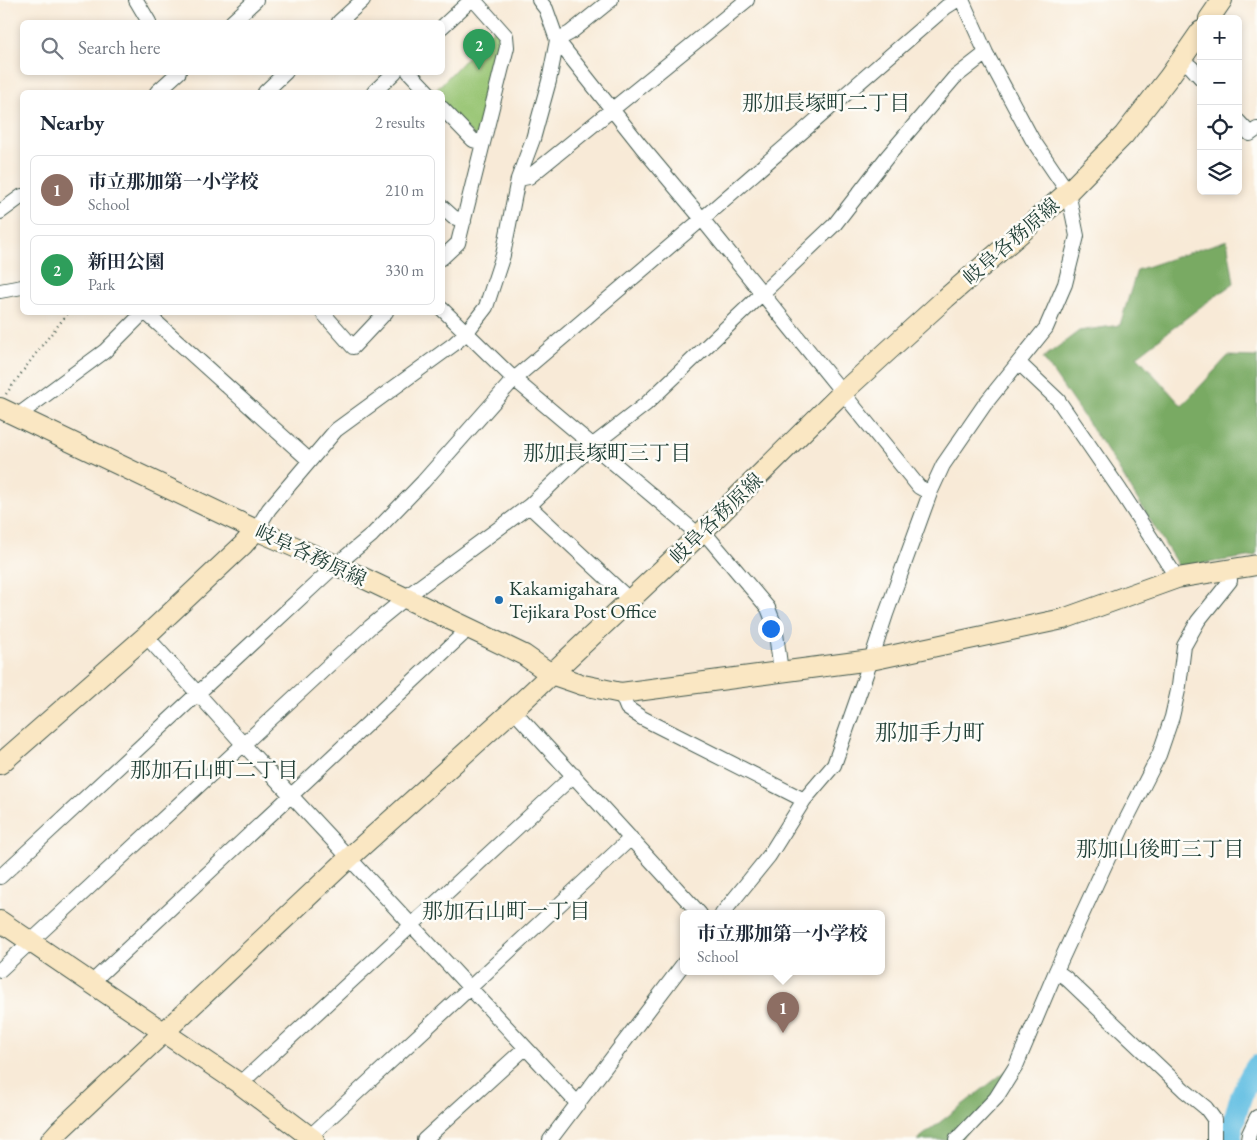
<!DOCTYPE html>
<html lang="en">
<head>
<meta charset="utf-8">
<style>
  body { margin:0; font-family:"EB Garamond","Noto Serif JP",serif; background:#f2f2f3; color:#1f2937 }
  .controls { position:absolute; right:15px; top:15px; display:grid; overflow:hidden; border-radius:8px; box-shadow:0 2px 8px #0003 }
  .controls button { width:45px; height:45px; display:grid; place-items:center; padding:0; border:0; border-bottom:1px solid #e0e1e3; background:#fff; color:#1f2937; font:25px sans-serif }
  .you { position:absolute; left:770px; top:628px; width:18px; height:18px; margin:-12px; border:4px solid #fff; border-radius:50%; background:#1a73e8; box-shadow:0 0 0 8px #1a73e833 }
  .badge { display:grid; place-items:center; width:32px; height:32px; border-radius:50%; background:#111827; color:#fff; font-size:16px; font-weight:700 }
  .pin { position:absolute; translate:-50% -41px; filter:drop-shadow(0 1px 2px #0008) }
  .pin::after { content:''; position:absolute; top:26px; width:18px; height:15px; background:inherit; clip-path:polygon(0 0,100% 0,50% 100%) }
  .popup { position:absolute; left:680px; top:910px; width:205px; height:65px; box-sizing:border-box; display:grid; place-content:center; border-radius:8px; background:#fff; filter:drop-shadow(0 1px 4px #0005); font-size:16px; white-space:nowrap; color:#747a83 }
  .popup b { font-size:19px; color:#1f2937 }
  .popup::after { content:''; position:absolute; left:50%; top:100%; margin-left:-10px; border:10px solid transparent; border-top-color:#fff }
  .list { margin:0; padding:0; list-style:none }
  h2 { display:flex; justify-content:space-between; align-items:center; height:65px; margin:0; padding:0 20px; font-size:21px }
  h2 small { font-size:16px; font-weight:400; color:#747a83 }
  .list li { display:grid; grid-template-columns:32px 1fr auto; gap:15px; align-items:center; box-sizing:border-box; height:70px; margin:0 10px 10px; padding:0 10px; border:1px solid #e0e1e3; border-radius:8px }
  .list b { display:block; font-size:19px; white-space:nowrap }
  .list p { margin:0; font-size:16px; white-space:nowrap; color:#747a83 }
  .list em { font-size:16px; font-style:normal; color:#747a83 }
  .icon { flex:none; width:28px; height:28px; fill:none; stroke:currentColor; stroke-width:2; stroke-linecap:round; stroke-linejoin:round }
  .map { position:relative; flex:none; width:1257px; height:1140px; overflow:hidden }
  .search { position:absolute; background:#fff; box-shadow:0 2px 8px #0003; left:20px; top:20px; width:425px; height:55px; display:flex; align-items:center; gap:12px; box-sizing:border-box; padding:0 18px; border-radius:8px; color:#747a83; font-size:19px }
  .panel { position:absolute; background:#fff; box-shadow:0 2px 8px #0003; left:20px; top:90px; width:425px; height:225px; border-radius:8px }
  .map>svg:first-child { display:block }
  .green { fill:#97c472; stroke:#5b8053 }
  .forest { fill:#79aa64; stroke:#4c744c }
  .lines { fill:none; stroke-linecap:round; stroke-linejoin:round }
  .river { stroke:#65c0e3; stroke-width:22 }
  .street-casing { stroke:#40574c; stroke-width:16 }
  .secondary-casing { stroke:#40574c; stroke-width:22 }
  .path { stroke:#40574c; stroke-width:2.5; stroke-dasharray:1 4; stroke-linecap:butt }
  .street { stroke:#fff; stroke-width:14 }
  .secondary { stroke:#fae7c3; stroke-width:20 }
  .poi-dot { fill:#1f6fb2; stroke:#fdfcf7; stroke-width:2 }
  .labels { text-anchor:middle; stroke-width:5; stroke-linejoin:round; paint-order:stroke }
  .street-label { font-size:20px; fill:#1f3d34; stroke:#fdfcf7 }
  .poi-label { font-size:20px; fill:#1f3d34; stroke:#fdfcf7; text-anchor:start }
  .neighbourhood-label { font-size:21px; fill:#1f3d34; stroke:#fdfcf7 }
  .quarter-label { font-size:22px; fill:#1f3d34; stroke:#fdfcf7 }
</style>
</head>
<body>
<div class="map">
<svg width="1257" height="1140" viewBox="0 0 1257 1140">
  <rect width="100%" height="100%" fill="#fdfcf7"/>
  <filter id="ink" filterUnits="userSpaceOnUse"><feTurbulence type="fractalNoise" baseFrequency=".02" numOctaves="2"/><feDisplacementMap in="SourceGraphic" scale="10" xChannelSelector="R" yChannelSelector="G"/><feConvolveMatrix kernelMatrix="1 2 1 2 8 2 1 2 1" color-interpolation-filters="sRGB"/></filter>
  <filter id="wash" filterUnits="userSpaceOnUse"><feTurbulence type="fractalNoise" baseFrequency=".0096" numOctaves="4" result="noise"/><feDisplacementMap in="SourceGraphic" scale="20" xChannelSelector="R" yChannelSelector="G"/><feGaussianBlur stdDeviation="1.12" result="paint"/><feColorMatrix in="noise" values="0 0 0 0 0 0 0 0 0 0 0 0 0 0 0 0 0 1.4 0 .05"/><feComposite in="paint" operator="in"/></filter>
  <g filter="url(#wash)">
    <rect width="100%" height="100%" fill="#f8ead7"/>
    <!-- green -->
    <path class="green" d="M497,26L506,36L483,143L443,108L442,92H434Z"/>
    <!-- forest -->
    <path class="forest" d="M1227,240L1234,283L1203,305L1137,356L1182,406L1228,356L1255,357L1257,355V552L1255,556L1179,567L1112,458L1043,358L1079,331L1120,325L1137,270Z
      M1028,1054L960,1140H917Z"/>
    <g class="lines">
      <!-- river -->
      <path class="river" d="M1230,1140C1235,1114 1241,1088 1257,1066"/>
    </g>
  </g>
  <g filter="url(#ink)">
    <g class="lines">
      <!-- street casing -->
      <g class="street-casing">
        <path id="street" d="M136,0L149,22
          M539,0L546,9L557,40L641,146L702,219L919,487L930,493
          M232,22L256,0
          M339,22L363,0
          M442,27L471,0
          M557,40L570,33L611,0
          M1181,60L1191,67L1201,78
          M409,72L428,92
          M157,92L179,72
          M265,92L286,72
          M374,92L395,72
          M442,108L473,140L483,143
          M1238,121L1250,134L1257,129
          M518,179L529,177L747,0
          M442,207L453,217L464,221
          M0,212L22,196
          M442,258L458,243L507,47L506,36L474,0
          M0,291L22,287
          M442,309L514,379L699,535
          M145,312L309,460
          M322,312L353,347L386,312
          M1019,363L1058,400L1120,490L1177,578
          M17,416L105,351L144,312
          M529,506L630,600
          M256,530L269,509L336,430L454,344L466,333L486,307L503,255L518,179L533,139L549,81L557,40
          M703,531L768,608L775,626L781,672
          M146,636L244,745L578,1104
          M621,693L627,708L642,718L804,800
          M513,710L700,914
          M0,877L336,565L372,535L423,482L514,379L702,219L946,7L957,0
          M722,914L769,856L804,800L834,765L871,660L886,614L930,493L943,465L985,404L1046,328L1065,284L1077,236L1068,192L1032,139L986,53L962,0
          M0,970L370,627L414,591L529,506L593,445L646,404L835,224L887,157L954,78L986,53
          M1056,971L1066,978L1184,1090L1206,1108L1214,1119V1140
          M92,982L461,636L467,627
          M240,1084L574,775
          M306,1140L631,838
          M424,1140L525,1048
          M550,1140L684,963
          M956,1140L996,1098L1016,1066L1056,971L1122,828L1159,755L1172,717L1179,686L1184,646L1198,621L1230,581L1229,570
          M1248,1140L1249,1134L1257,1117"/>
      </g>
      <!-- secondary casing -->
      <g class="secondary-casing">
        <path id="secondary" d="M1209,19L1222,0
          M0,408L256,530L336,565L483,635L524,655L551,674L583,685L621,693L871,660L1063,619L1177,578L1257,565
          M0,764L146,636L243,545L256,530
          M0,921L240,1084L314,1140
          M51,1140L60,1130L350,857L513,710L699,535L842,393L946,298L1068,192L1124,135L1169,77L1201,31"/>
      </g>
      <!-- path -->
      <path class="path" d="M6,394L43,344L69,312"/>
      <!-- street -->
      <use href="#street" class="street"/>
      <!-- secondary -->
      <use href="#secondary" class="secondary"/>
    </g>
  </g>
  <!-- markers -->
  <circle class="poi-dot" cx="499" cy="600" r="5"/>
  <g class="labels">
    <!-- street labels -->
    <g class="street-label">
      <text transform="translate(1011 241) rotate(-41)" y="7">岐阜各務原線</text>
      <text transform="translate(716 518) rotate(-44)" y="7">岐阜各務原線</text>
      <text transform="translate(311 555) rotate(25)" y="7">岐阜各務原線</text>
    </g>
    <!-- poi labels -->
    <g class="poi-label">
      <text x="509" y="595">Kakamigahara<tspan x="509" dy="23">Tejikara Post Office</tspan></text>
    </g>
    <!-- neighbourhood labels -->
    <g class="neighbourhood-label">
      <text x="826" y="110">那加長塚町二丁目</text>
      <text x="607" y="460">那加長塚町三丁目</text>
      <text x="214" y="777">那加石山町二丁目</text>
      <text x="1160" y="856">那加山後町三丁目</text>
      <text x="506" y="918">那加石山町一丁目</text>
    </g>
    <!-- quarter labels -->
    <g class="quarter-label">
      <text x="930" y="740">那加手力町</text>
    </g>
  </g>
</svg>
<div class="controls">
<button>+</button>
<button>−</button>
<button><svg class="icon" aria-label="locate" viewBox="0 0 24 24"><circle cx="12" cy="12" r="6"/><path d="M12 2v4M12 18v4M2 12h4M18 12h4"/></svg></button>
<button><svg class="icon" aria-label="layers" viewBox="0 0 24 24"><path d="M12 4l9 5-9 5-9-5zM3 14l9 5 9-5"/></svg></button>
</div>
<div class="you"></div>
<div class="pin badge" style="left:783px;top:1033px;background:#8d6e63">1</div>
<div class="popup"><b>市立那加第一小学校</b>School</div>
<div class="pin badge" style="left:479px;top:70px;background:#2e9e5b">2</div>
<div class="search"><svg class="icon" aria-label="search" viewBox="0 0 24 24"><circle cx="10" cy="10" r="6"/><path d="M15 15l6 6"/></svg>Search here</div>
<section class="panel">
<h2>Nearby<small>2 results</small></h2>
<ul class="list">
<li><span class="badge" style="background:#8d6e63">1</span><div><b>市立那加第一小学校</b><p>School</p></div><em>210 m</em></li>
<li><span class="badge" style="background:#2e9e5b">2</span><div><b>新田公園</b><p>Park</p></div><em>330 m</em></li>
</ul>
</section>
</div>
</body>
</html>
